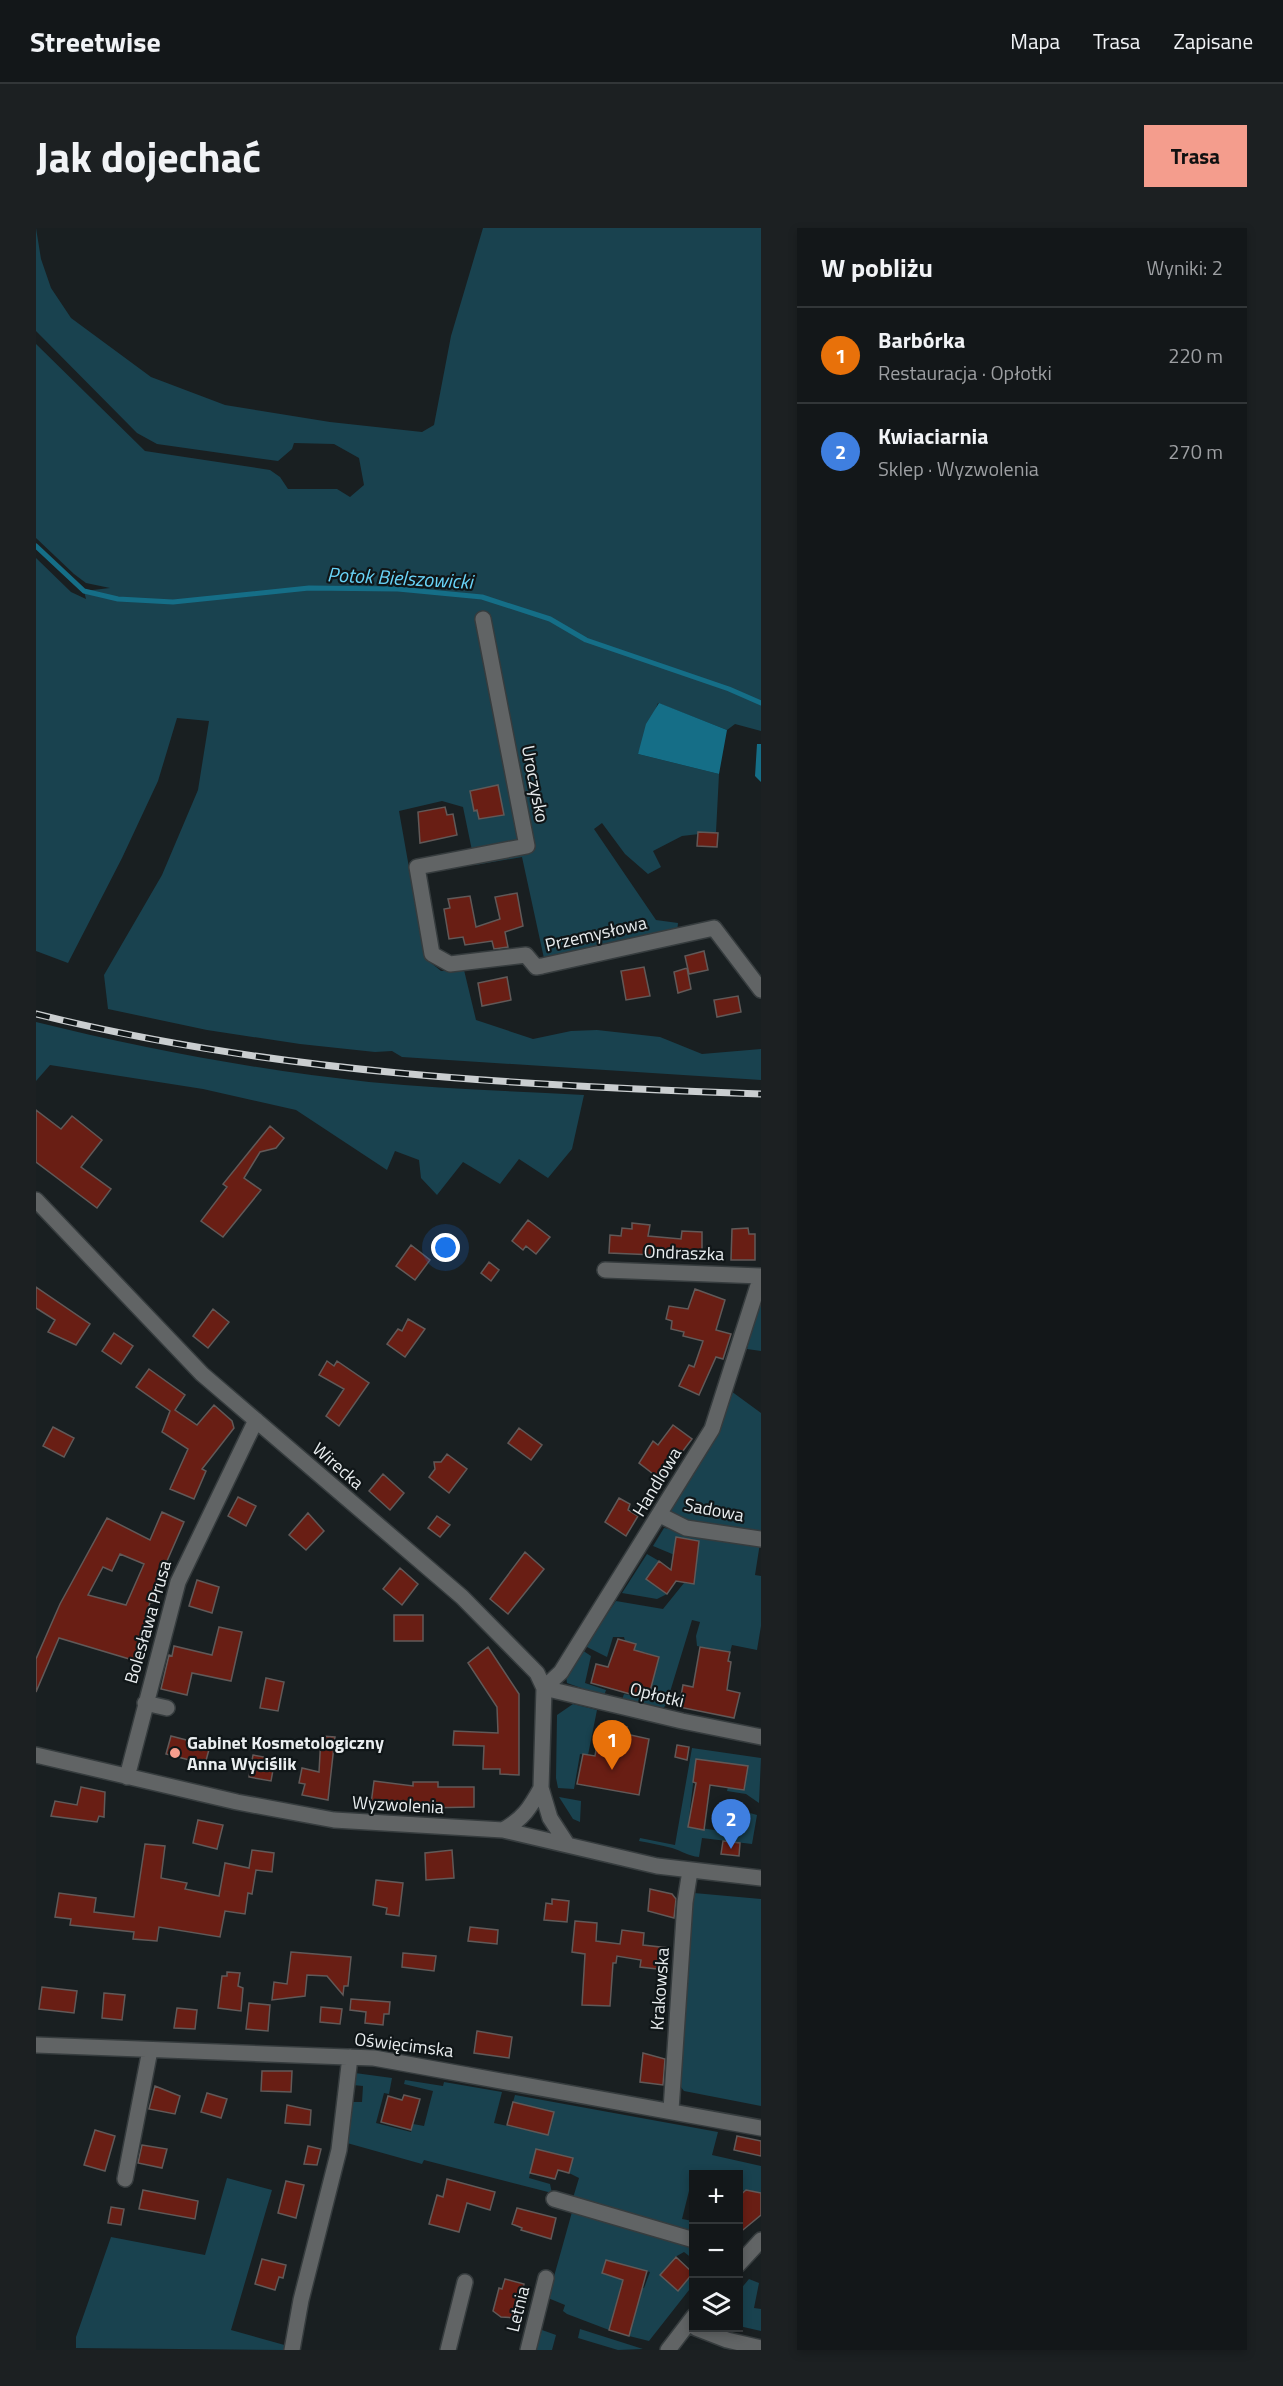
<!DOCTYPE html>
<html lang="pl">
<head>
<meta charset="utf-8">
<style>
  body { margin:0; font-family:"Titillium Web",sans-serif; background:#1c2022; color:#f1f3f6 }
  .controls { position:absolute; right:18px; bottom:18px; display:grid; overflow:hidden; border-radius:0px; box-shadow:0 3px 9px #0003 }
  .controls button { width:54px; height:54px; display:grid; place-items:center; padding:0; border:0; border-bottom:2px solid #323638; background:#131719; color:#f1f3f6; font:30px sans-serif }
  .you { position:absolute; left:410px; top:1020px; width:21px; height:21px; margin:-15px; border:4px solid #fff; border-radius:50%; background:#1a73e8; box-shadow:0 0 0 9px #1a73e833 }
  .badge { display:grid; place-items:center; width:39px; height:39px; border-radius:50%; background:#f49d8d; color:#fff; font-size:20px; font-weight:700 }
  .pin { position:absolute; translate:-50% -50px; filter:drop-shadow(0 2px 3px #0008) }
  .pin::after { content:''; position:absolute; top:32px; width:21px; height:18px; background:inherit; clip-path:polygon(0 0,100% 0,50% 100%) }
  .list { margin:0; padding:0; list-style:none }
  h2 { display:flex; justify-content:space-between; align-items:center; height:78px; margin:0; padding:0 24px; font-size:26px }
  h2 small { font-size:20px; font-weight:400; color:#9d9fa2 }
  .list li { display:grid; grid-template-columns:39px 1fr auto; gap:18px; align-items:center; box-sizing:border-box; height:96px; padding:0 24px; border-top:2px solid #323638 }
  .list b { display:block; font-size:22px; white-space:nowrap }
  .list p { margin:0; font-size:20px; white-space:nowrap; color:#9d9fa2 }
  .list em { font-size:20px; font-style:normal; color:#9d9fa2 }
  .icon { flex:none; width:33px; height:33px; fill:none; stroke:currentColor; stroke-width:2; stroke-linecap:round; stroke-linejoin:round }
  .map { position:relative; flex:none; width:725px; height:2122px; overflow:hidden; border-radius:0px }
  header { display:flex; align-items:center; gap:36px; box-sizing:border-box; height:84px; padding:0 30px; background:#131719; border-bottom:2px solid #323638 }
  header strong { font-size:28px }
  nav { display:flex; gap:33px; margin-inline-start:auto; font-size:21px }
  .intro { display:flex; align-items:center; justify-content:space-between; box-sizing:border-box; height:144px; padding:0 36px }
  h1 { margin:0; font-size:42px }
  .button { padding:15px 27px; border-radius:0px; background:#f49d8d; color:#111; font-size:21px; font-weight:700 }
  main { display:flex; gap:36px; padding:0 36px }
  aside { flex:1; background:#131719; border-radius:0px; box-shadow:0 3px 9px #0003 }
  .map>svg:first-child { display:block }
  .green { fill:#19424f; fill-rule:evenodd }
  .water { fill:#156e87 }
  .lines { fill:none; stroke-linecap:round; stroke-linejoin:round }
  .stream { stroke:#156e87; stroke-width:5 }
  .building { fill:#691e14; stroke:#615958; stroke-width:1.5; fill-rule:evenodd }
  .minor-casing { stroke:#363c3e; stroke-width:18 }
  .minor { stroke:#616465; stroke-width:15 }
  .rail-casing { stroke:#caced0; stroke-width:7 }
  .rail { stroke:#101618; stroke-width:4.5; stroke-dasharray:14; stroke-linecap:butt }
  .poi-dot { fill:#f49d8d; stroke:#101618; stroke-width:2 }
  .labels { text-anchor:middle; stroke-width:4.5; stroke-linejoin:round; paint-order:stroke }
  .street-label { font-size:18px; fill:#e9edef; stroke:#101618 }
  .poi-label { font-size:18px; font-weight:bold; fill:#e9edef; stroke:#101618; text-anchor:start }
  .water-label { font-size:20px; font-style:italic; fill:#69d4f8; stroke:#101618 }
</style>
</head>
<body>
<header>
<strong>Streetwise</strong>
<nav><a>Mapa</a><a>Trasa</a><a>Zapisane</a></nav>
</header>
<div class="intro"><h1>Jak dojechać</h1><a class="button">Trasa</a></div>
<main>
<div class="map">
<svg width="725" height="2122" viewBox="0 0 725 2122">
  <rect width="100%" height="100%" fill="#191f21"/>
  <!-- green -->
  <path class="green" d="M0,0L5,31L15,60L35,90L115,149L189,177L294,194L386,204L398,197L415,108L447,0H725V503L699,496L691,502L622,475L602,526L683,546L680,604L646,608L617,623L625,639L612,646L589,626L566,595L558,601L620,692L642,695L641,704L509,735L486,629L439,637L427,579L406,573L363,583L389,730L405,743L428,742L440,792L497,811L535,803L561,802L624,809L666,826L725,821V852L366,829L356,823L339,824L264,816L171,802L72,781L68,747L126,647L162,562L173,493L141,490L122,553L86,630L32,735L0,723V330L35,364L50,371L48,363L74,360L50,355L38,346L0,310V116L109,223L234,242L244,249L252,261H301L314,269L328,257L323,230L298,216L258,215L256,221L242,233L121,216L101,205L0,103Z
    M0,794C109,821 221,842 333,854C404,861 476,863 548,867L536,921L512,950L483,931L464,956L427,934L401,967L385,950L383,932L359,923L351,942L260,882L167,861L14,837L0,853Z
    M725,1064V1123L711,1121Z
    M695,1163L725,1185V1305L650,1294L636,1287L635,1282Z
    M628,1300L724,1315L719,1347L725,1348V1398L721,1422L696,1417L694,1424L661,1418L660,1408L664,1394L656,1392L630,1477L624,1483L586,1472L588,1466L612,1470L623,1429L608,1424L604,1434L596,1430L600,1416L589,1413L588,1409H577L571,1429L549,1418L580,1373L627,1381L648,1355L658,1356L660,1339L646,1337L647,1329L660,1331L663,1313L640,1309L641,1328L617,1318Z
    M611,1326L623,1333L610,1351L631,1366L621,1371L586,1365Z
    M546,1422L555,1428L549,1455L570,1462L568,1468L531,1455L530,1448Z
    M537,1476L561,1482L552,1527L544,1526L538,1561L522,1560L520,1550L521,1487Z
    M656,1520L725,1530L723,1575L710,1566L691,1563L692,1559L708,1562L711,1539L660,1531L652,1598L704,1606L712,1600L714,1585L721,1587L716,1616L666,1610L663,1629C652,1628 646,1623 636,1620C625,1617 614,1615 603,1613L604,1610L639,1617Z
    M523,1569L545,1573L544,1594L537,1591Z
    M658,1665L725,1671V1878L648,1863L644,1858Z
    M319,1845L356,1850L353,1866L348,1865L340,1895L375,1904L377,1896L388,1898L397,1863L368,1856L369,1852L407,1858L408,1854L466,1864L458,1895L512,1907L517,1884L477,1874L479,1867L682,1904L676,1927L725,1938V1965L703,1962L702,1946H658L657,1964L653,1963L646,1991L657,1993V2006L537,1970L543,1950L533,1945L536,1932L500,1921L493,1950L514,1956L516,1965L388,1932L386,1936L311,1915L315,1874H326L327,1858L317,1857Z
    M191,1950L236,1962L195,2102L252,2118L251,2122L40,2120V2109L75,2009L169,2027Z
    M536,1984L657,2017V2031L648,2024L639,2029L624,2047L642,2063L657,2045V2057L613,2113L593,2108L605,2062L585,2057L573,2102L531,2086L527,2083L529,2077L512,2070ZM606,2042L614,2044L608,2060L599,2057Z
    M713,2051L723,2055L718,2080L725,2081V2103L703,2098V2063Z
    M544,2101L607,2121L582,2122L542,2110Z
    M506,2102L520,2107L516,2122H500Z"/>
  <!-- water -->
  <path class="water" d="M623,475L691,502L683,546L602,526L610,496Z
    M721,516H725V554L719,548Z"/>
  <g class="lines">
    <!-- stream -->
    <path class="stream" d="M0,318L48,363L82,371L137,374L273,360L362,361L446,369L514,391L550,412L693,461L725,475"/>
  </g>
  <!-- building -->
  <path class="building" d="M462,557L468,587L443,591L441,582L438,583L434,563Z
    M409,579L411,587L417,586L421,607L384,615L382,584Z
    M662,604L682,605L681,619L661,618Z
    M481,665L487,698L469,704L472,719L458,721L456,713L429,717L427,709L413,711L408,681L414,680L412,671L434,668L440,699L464,691L459,669Z
    M668,723L672,742L653,746L649,728Z
    M608,739L614,768L590,772L585,743Z
    M651,740L655,761L642,765L638,744Z
    M471,749L475,772L446,778L442,755Z
    M702,768L705,784L681,789L678,772Z
    M0,882L25,901L36,888L66,912L45,939L75,961L61,980L0,934Z
    M234,898L248,910L240,920L224,924L208,950L225,962L187,1009L165,993L191,959L187,956Z
    M492,992L514,1009L500,1026L490,1018L487,1022L476,1013Z
    M596,995L614,997L612,1008L645,1011L646,1003L666,1004V1029L573,1025L574,1007L585,1008L586,1000L596,1001Z
    M712,1000L713,1006H719V1032H695L696,1001Z
    M375,1017L394,1032L379,1052L360,1038Z
    M453,1034L463,1042L455,1053L445,1045Z
    M0,1059L54,1096L40,1117L12,1104L19,1092L0,1080Z
    M659,1061L689,1072L680,1102L695,1106L687,1131L680,1129L663,1167L643,1158L653,1137L658,1139L667,1113L647,1108L648,1104L635,1101L636,1093L630,1091L633,1078L652,1081Z
    M177,1081L193,1094L172,1120L157,1108Z
    M372,1091L389,1101L369,1129L351,1116L362,1101L366,1103Z
    M78,1105L97,1118L85,1136L66,1123Z
    M291,1133L298,1138L301,1133L333,1155L303,1198L290,1188L308,1161L283,1147Z
    M113,1141L149,1167L139,1182L161,1197L178,1177L196,1193L198,1200L166,1241L170,1243L158,1271L134,1261L152,1221L126,1204L134,1183L100,1159Z
    M637,1197L656,1211L625,1252L603,1235L617,1213L622,1217Z
    M17,1199L38,1210L28,1229L7,1218Z
    M483,1200L506,1217L495,1232L472,1215Z
    M411,1226L431,1241L413,1265L393,1249L399,1241L398,1234H405Z
    M347,1246L368,1265L354,1282L333,1263Z
    M202,1269L220,1278L210,1298L192,1288Z
    M583,1270L594,1276L592,1282L602,1288L590,1308L569,1294Z
    M126,1284L148,1294L121,1356L124,1357L117,1375L114,1374L100,1433L23,1410L0,1464V1431L24,1376L71,1290L114,1312ZM84,1326L108,1336L90,1377L52,1367L67,1339L76,1343Z
    M272,1285L288,1303L270,1322L253,1307Z
    M401,1288L414,1297L404,1309L392,1300Z
    M640,1309L663,1313L658,1356L640,1353L631,1366L610,1351L623,1333L635,1342Z
    M489,1324L508,1341L472,1386L454,1371Z
    M364,1340L382,1356L366,1377L347,1361Z
    M161,1352L183,1359L176,1385L153,1378Z
    M358,1387H387V1413H358Z
    M183,1399L206,1404L195,1453L156,1445L151,1467L125,1461L133,1427L136,1428L138,1418L176,1427Z
    M582,1411L600,1416L598,1422L623,1429L612,1471L555,1455L560,1436L572,1439Z
    M452,1419L483,1466V1547L464,1546V1541H447L448,1518L417,1517L418,1503L462,1505L461,1479L432,1435Z
    M664,1419L694,1424L692,1433L695,1434L691,1462L704,1465L698,1490L643,1479L647,1457L657,1459Z
    M230,1450L248,1454L242,1483L224,1480Z
    M575,1496L591,1499L590,1506L613,1511L603,1567L541,1556L547,1526L559,1528L564,1501L574,1503Z
    M135,1508L174,1518L169,1536L130,1526Z
    M285,1508L299,1509L292,1572L266,1567L269,1556L263,1555L266,1540L283,1544Z
    M641,1517L653,1519L651,1532L639,1529Z
    M217,1527L239,1531L235,1553L213,1549Z
    M660,1531L712,1538L708,1562L674,1557L668,1602L652,1599L660,1555L657,1554Z
    M338,1553L377,1558V1554H402V1559H438V1579L387,1580V1575H377L376,1581L335,1576Z
    M45,1559L69,1564L68,1589L63,1588L61,1594L15,1588L19,1573L41,1577Z
    M162,1592L187,1597L181,1621L157,1615Z
    M687,1613L704,1615L703,1628L685,1626Z
    M109,1616L129,1618L125,1650L151,1655L149,1661L183,1668L189,1635L213,1640L216,1622L238,1625L236,1644L220,1642L216,1666L212,1665L209,1686L189,1683L184,1709L123,1699L121,1713L97,1711L98,1704L34,1697L35,1691L19,1689L23,1665L60,1670L58,1684L98,1689Z
    M416,1622L418,1650L390,1652L389,1625Z
    M340,1652L367,1655L363,1688L350,1686L351,1680L337,1677Z
    M614,1661L636,1666L640,1671L638,1690L612,1683Z
    M516,1671L533,1673L531,1694L508,1692L510,1675L516,1676Z
    M539,1693L561,1695L560,1713L584,1716L586,1702L608,1705L607,1717L633,1720L630,1742L604,1739L605,1732L581,1728L580,1735H577L574,1778L546,1777L549,1726L536,1724Z
    M434,1699L462,1702L461,1716L432,1713Z
    M255,1724L315,1729L312,1758H308L307,1767L291,1748L271,1747L269,1768L236,1772L238,1754L251,1756Z
    M367,1725L400,1728L398,1743L366,1739Z
    M191,1744L204,1745L202,1758L207,1760L205,1783L182,1780L186,1748H191Z
    M6,1759L41,1763L38,1785L3,1781Z
    M68,1765L89,1767L86,1792L66,1790Z
    M315,1771L354,1774L353,1786H348L347,1797L329,1795L330,1784L314,1782Z
    M213,1775L234,1777L232,1803L210,1801Z
    M285,1779L306,1781L304,1796L284,1794Z
    M141,1780L161,1782L159,1801L138,1800Z
    M441,1803L476,1809L473,1830L438,1825Z
    M607,1825L629,1831L627,1857L604,1854Z
    M226,1843H256L255,1864L225,1863Z
    M119,1858L144,1868L139,1886L113,1881Z
    M171,1865L191,1871L185,1890L165,1884Z
    M368,1867L384,1871L375,1902L345,1894L352,1868L366,1872Z
    M477,1874L518,1884L512,1907L471,1897Z
    M251,1877L275,1882L274,1897L249,1895Z
    M59,1902L79,1908L69,1943L48,1937Z
    M701,1908L725,1913V1928L698,1922Z
    M106,1917L131,1921L126,1940L102,1935Z
    M272,1918L285,1921L281,1937L268,1936Z
    M500,1921L537,1930L533,1945L522,1942L519,1951L494,1945Z
    M411,1951L459,1964L454,1982L431,1975L423,2004L393,1996L401,1967L407,1969Z
    M250,1953L268,1957L260,1990L242,1985Z
    M107,1962L162,1973L159,1991L103,1981Z
    M710,1962L725,1965V1987L702,2006V1969Z
    M75,1979L88,1981L85,1997L72,1995Z
    M481,1980L520,1990L515,2011L485,2002L486,2000L476,1996Z
    M640,2029L657,2045L642,2063L624,2047Z
    M226,2031L250,2037L247,2050L243,2049L239,2062L219,2056Z
    M570,2032L611,2043L593,2108L573,2102L587,2052L566,2045Z
    M469,2051L488,2056L481,2090L465,2089L457,2083L463,2060L466,2061Z"/>
  <g class="lines">
    <!-- minor casing -->
    <g class="minor-casing">
      <path id="minor" d="M447,391L491,618L381,639L396,726L414,736L490,727L500,739L506,738L678,700L725,762
        M0,972L166,1146L426,1369L501,1445L508,1460L505,1560L514,1590L531,1616
        M569,1042L725,1048
        M624,1287L650,1300L725,1311
        M508,1460L525,1444L676,1201L725,1048
        M508,1460L646,1493L725,1509
        M109,1475L131,1480
        M0,1527L201,1574L298,1592L467,1602L621,1638L725,1650
        M91,1549L142,1354L220,1192
        M467,1602C487,1591 494,1580 505,1560
        M0,1817L338,1830L725,1900
        M635,1882L649,1674L654,1643
        M89,1951L114,1822
        M518,1971L658,2012
        M702,2037L725,2012
        M660,2100L691,2112L725,2120
        M256,2122L265,2072L303,1922L314,1829
        M412,2122L429,2054
        M492,2122L510,2050
        M632,2122L658,2088"/>
    </g>
    <!-- minor -->
    <use href="#minor" class="minor"/>
    <!-- rail casing -->
    <g class="rail-casing">
      <path id="rail" d="M0,786C238,845 481,857 725,866"/>
    </g>
    <!-- rail -->
    <use href="#rail" class="rail"/>
  </g>
  <!-- markers -->
  <circle class="poi-dot" cx="139" cy="1525" r="6"/>
  <g class="labels">
    <!-- street labels -->
    <g class="street-label">
      <text transform="translate(499 556) rotate(79)" y="6">Uroczysko</text>
      <text transform="translate(560 706) rotate(-13)" y="6">Przemysłowa</text>
      <text transform="translate(648 1025) rotate(2)" y="6">Ondraszka</text>
      <text transform="translate(302 1238) rotate(41)" y="6">Wirecka</text>
      <text transform="translate(621 1254) rotate(-59)" y="6">Handlowa</text>
      <text transform="translate(678 1282) rotate(11)" y="6">Sadowa</text>
      <text transform="translate(112 1394) rotate(-74)" y="6">Bolesława Prusa</text>
      <text transform="translate(621 1467) rotate(14)" y="6">Opłotki</text>
      <text transform="translate(362 1577) rotate(3)" y="6">Wyzwolenia</text>
      <text transform="translate(624 1761) rotate(-86)" y="6">Krakowska</text>
      <text transform="translate(368 1817) rotate(7)" y="6">Oświęcimska</text>
      <text transform="translate(482 2081) rotate(-76)" y="6">Letnia</text>
    </g>
    <!-- poi labels -->
    <g class="poi-label">
      <text x="151" y="1521">Gabinet Kosmetologiczny<tspan x="151" dy="21">Anna Wyciślik</tspan></text>
    </g>
    <!-- water labels -->
    <g class="water-label">
      <text transform="translate(364 350) rotate(3)" y="7">Potok Bielszowicki</text>
    </g>
  </g>
</svg>
<div class="controls">
<button>+</button>
<button>−</button>
<button><svg class="icon" aria-label="layers" viewBox="0 0 24 24"><path d="M12 4l9 5-9 5-9-5zM3 14l9 5 9-5"/></svg></button>
</div>
<div class="you"></div>
<div class="pin badge" style="left:576px;top:1542px;background:#e8710a">1</div>
<div class="pin badge" style="left:695px;top:1621px;background:#3f7fe0">2</div>
</div>
<aside>
<h2>W pobliżu<small>Wyniki: 2</small></h2>
<ul class="list">
<li><span class="badge" style="background:#e8710a">1</span><div><b>Barbórka</b><p>Restauracja · Opłotki</p></div><em>220 m</em></li>
<li><span class="badge" style="background:#3f7fe0">2</span><div><b>Kwiaciarnia</b><p>Sklep · Wyzwolenia</p></div><em>270 m</em></li>
</ul>
</aside>
</main>
</body>
</html>
